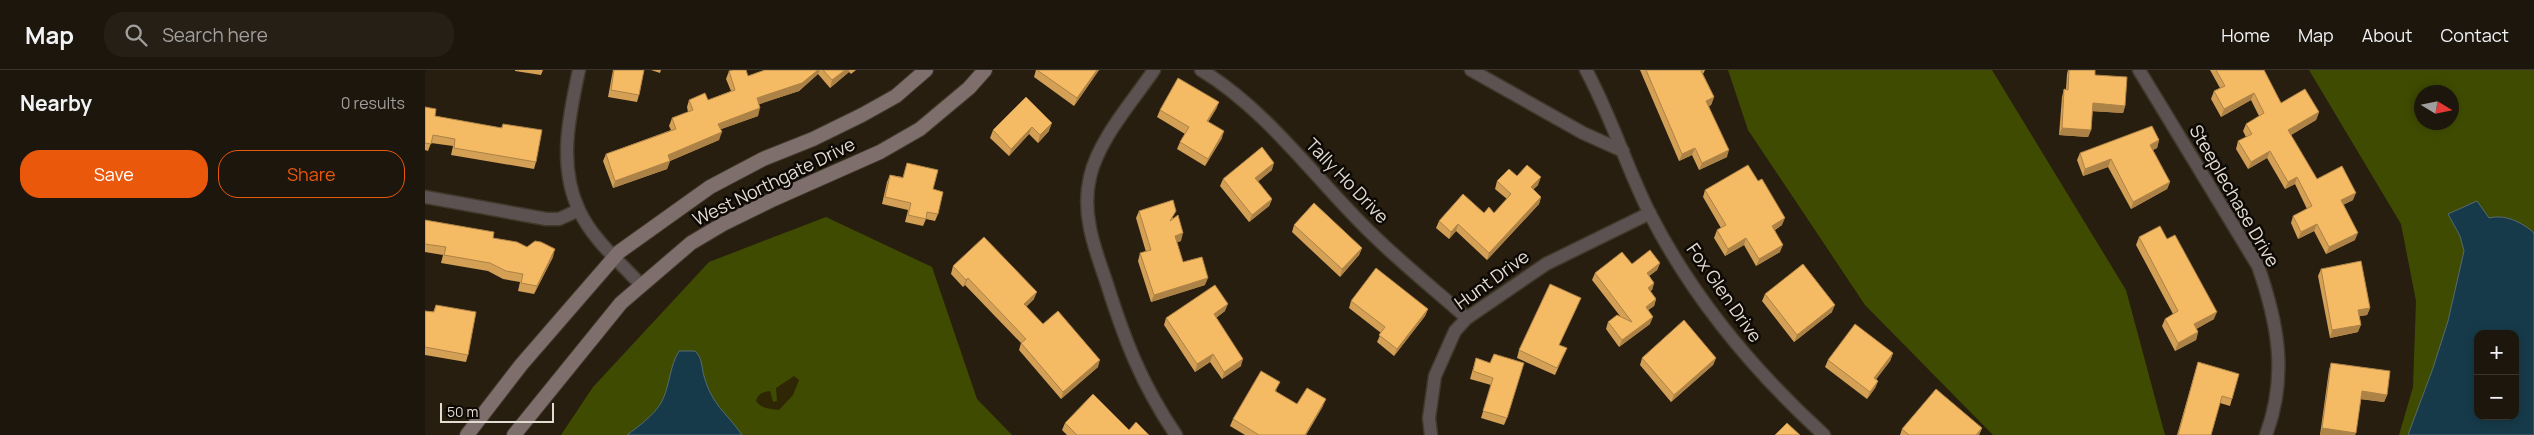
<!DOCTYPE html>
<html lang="en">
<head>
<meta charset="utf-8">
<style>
  body { margin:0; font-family:Manrope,sans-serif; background:#251f15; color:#f1f3f6 }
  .controls { position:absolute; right:15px; bottom:15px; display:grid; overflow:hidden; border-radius:10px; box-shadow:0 2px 8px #0003 }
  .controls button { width:45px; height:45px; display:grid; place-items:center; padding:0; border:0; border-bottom:1px solid #3b352d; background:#1d160c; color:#f1f3f6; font:25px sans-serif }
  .compass { position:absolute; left:1989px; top:15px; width:45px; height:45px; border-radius:50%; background:#1d160c; box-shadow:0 2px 8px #0003; rotate:100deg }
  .scale { position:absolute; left:15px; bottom:12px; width:114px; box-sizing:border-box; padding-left:5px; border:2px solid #e3dcd3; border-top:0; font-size:14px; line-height:18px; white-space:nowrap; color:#e3dcd3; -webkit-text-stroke:4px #0d0904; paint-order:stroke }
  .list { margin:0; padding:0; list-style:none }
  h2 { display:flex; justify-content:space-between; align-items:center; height:65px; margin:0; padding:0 20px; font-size:21px }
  h2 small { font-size:16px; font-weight:400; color:#a09f9d }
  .actions { display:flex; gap:10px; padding:15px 20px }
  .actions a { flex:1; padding:11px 0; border:1px solid #ea580c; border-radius:20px; text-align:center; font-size:18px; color:#ea580c }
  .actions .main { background:#ea580c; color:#fff }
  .icon { flex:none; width:28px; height:28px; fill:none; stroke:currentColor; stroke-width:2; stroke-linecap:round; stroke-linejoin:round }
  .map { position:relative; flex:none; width:2109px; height:365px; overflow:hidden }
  header { display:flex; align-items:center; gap:30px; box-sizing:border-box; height:70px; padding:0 25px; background:#1d160c; border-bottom:1px solid #3b352d }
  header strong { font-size:24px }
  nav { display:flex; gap:28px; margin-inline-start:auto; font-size:18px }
  .search { width:350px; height:45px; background:#251f15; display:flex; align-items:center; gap:12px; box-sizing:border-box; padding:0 18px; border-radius:20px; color:#a09f9d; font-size:19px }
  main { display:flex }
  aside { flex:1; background:#1d160c }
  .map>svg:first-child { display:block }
  .green { fill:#3f4b00; fill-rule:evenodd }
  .sand { fill:#2e2605 }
  .water { fill:#163a49; stroke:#546b72; fill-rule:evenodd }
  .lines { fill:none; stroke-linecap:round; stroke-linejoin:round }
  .minor-casing { stroke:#41392b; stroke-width:15 }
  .secondary-casing { stroke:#41392b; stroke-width:16 }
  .minor { stroke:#5c5251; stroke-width:12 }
  .secondary { stroke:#7e6f6d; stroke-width:14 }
  .wall { fill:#d3a056 }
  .shaded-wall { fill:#ac8246 }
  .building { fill:#f5ba64; stroke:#ac8246 }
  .labels { text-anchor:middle; stroke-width:5; stroke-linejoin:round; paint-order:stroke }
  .street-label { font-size:18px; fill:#e3dcd3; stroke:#0d0904 }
</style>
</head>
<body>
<header>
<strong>Map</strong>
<div class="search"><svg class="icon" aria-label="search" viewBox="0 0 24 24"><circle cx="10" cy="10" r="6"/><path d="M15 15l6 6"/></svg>Search here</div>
<nav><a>Home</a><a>Map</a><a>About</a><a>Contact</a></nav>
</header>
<main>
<aside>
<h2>Nearby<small>0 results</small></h2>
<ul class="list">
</ul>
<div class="actions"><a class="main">Save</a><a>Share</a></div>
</aside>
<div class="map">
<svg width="2109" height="365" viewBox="0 0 2109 365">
  <rect width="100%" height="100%" fill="#271e10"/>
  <!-- green -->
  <path class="green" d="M1303,0H1567L1701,220L1740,365H1568L1440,235L1323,60Z
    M1884,0H2109V365H1974L1988,317L1991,231L1976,154ZM1996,22H2026V52H1996ZM2053,264H2090V346H2053Z
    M401,147L507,197L552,329L587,365H136L168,317L284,192Z"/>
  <!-- sand -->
  <path class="sand" d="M369,306L374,310L368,325L354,340C345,339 337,339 331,331C333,324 338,322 345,321L348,332L352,331L351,318Z"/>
  <!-- water -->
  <path class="water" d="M2052,131L2064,148C2080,144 2097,152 2109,163V365H1983L2008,298L2023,251L2039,181L2035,166L2023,144ZM2053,264H2090V346H2053Z
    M254,281H270C278,289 276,296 279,306C287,335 301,342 317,365H202C214,356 228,346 236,333C245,317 244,297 254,281Z"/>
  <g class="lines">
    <!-- minor casing -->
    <g class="minor-casing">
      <path id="minor" d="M154,0C144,46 133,96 154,140C167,169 195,192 216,215
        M729,0C708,31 673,70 665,107C656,144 670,179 682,214C700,271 717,315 751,365
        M776,0C840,38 890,108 943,160C974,191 1009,219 1042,248
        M1046,0L1158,63L1198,81
        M1161,0C1186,46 1201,96 1224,142C1267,227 1329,301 1399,365
        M1714,0L1833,196C1853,253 1863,306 1841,365
        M0,127L121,149H134L154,140
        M1006,365L1004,348L1010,306L1030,261L1042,248L1121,194L1225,143"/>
    </g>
    <!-- secondary casing -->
    <g class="secondary-casing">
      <path id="secondary" d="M42,365L96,295L194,182L285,117L338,89L388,69L437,45L471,26L501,0
        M89,365L196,233L266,173L298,154L349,129L455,82L495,59L544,18L560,0"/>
    </g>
    <!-- minor -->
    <use href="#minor" class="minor"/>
    <!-- secondary -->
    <use href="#secondary" class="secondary"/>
  </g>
  <!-- wall -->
  <path class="wall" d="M90,0H118L116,5L90,1Z
    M188,0H219L214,25L212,32L183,27Z
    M226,0H236L235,3Z
    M340,0H431L426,4L424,2L405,18L393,4L374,21L334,34L333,46L296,59L294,70L245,91L242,99L188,118L178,91L181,84L246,60L244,56L247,48L263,42L262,37L264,30H283L306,21L301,9L304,1L323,6Z
    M611,0H674L649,36L609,7Z
    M1215,0H1280L1278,4L1289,27L1286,35L1284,36L1302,87L1274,100L1267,85L1254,91Z
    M1643,0H1670V5L1700,36L1698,43L1667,41L1666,60L1663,67L1634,65L1637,27L1639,19H1641L1642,4Z
    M1785,0H1839L1856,33L1894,42L1891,50L1866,65L1892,109L1928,130L1918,135L1930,170L1901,184L1889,161L1873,169L1866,153L1868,146L1882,139L1870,114L1860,119L1842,88L1823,99L1811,79L1813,71L1821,67L1818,61L1821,54L1834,46L1826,30L1796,47L1786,29L1789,21L1795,18Z
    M601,27L624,61L613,73L604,64L584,86L565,68L568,60Z
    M794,32L791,39L783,52L797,68L780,96L752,79L755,72L760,64L732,47L735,40Z
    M0,37L10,46L76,58L78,54L111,92L109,99L26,85L28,76L6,73L3,81L0,80Z
    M1734,70L1732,78L1728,80L1745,112L1742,119L1706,139L1683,97L1658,106L1652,90L1655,83Z
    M482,93L508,119L513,144L510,151L501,149L498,156L480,152L483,140L457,134L462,112L465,105L478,107Z
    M847,100L833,111L847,129L844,136L824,152L795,116L798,109Z
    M1092,106L1113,115L1108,119L1116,127L1114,134L1062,190L1031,161L1024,169L1011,158L1014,151L1059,143H1069L1082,129L1070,119L1072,111Z
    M1280,120L1357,155L1350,160L1355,182L1331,196L1319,175L1300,186L1289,168L1292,160L1296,158L1278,127Z
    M714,141L749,148L756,171L752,172L758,192L780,215L726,232L713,191L715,183L721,182L711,148Z
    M0,150L68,168L128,187L109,224L93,221L95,212L78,209L63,201L16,193L18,185L0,182Z
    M869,155L937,178L934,185L915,207L867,162Z
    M1714,167L1742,169L1789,249L1771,259L1773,262L1771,270L1750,281L1737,256L1740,249L1748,244L1711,175Z
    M1235,193L1232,200L1224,206L1229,213L1227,220L1225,221L1231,229L1229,236L1223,240L1225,254L1194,277L1181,259L1183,252L1195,246L1167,210L1170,203Z
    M528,196L609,229L601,237L618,254L673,297L636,329L594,280L596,273L540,215L538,217L526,204Z
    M1896,199L1945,238L1942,245L1934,246L1933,262L1905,268L1893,206Z
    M1340,224L1407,242L1369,272L1337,231Z
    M926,231L1003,239L1000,246L969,286L952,272L956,263L924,238Z
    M11,235L43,285L41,292L0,285V241L8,242Z
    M1153,235L1134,275L1142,278L1130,305L1092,288L1094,280Z
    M800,241L791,248L816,296L797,309L785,292L770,302L739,255L741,248Z
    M1468,283L1465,291L1451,309L1453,311L1450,318L1442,329L1400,297L1403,290Z
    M1051,288L1065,293L1082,348L1079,355L1056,348L1066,315L1045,309Z
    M1217,288H1291L1288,295L1246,332L1215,295Z
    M1773,292L1807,329L1805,336L1795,333L1786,365H1752Z
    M1906,293L1962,325L1959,332L1936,329L1930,365H1895L1904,300Z
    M852,320L851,322L872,334L898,336L881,365H820L805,356L808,349Z
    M640,353L704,360L724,365H642L637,360Z
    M1557,358L1554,365H1475L1477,359Z"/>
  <!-- shaded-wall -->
  <path class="shaded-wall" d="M393,0H395L393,4L374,21L329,36L332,28Z
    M420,0H424V2L405,18L407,10Z
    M672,0H674L649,36L652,28Z
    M1829,23L1826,30L1796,47L1799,39Z
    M1289,27L1286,35L1279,38L1281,31Z
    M794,32L791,39L779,59L782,51Z
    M1668,33L1700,36L1698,43L1665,41Z
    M335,38L333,46L291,61L293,54Z
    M1894,42L1891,50L1861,68L1863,60Z
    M627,53L624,61L613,73L615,65Z
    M607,57L604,64L584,86L586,79Z
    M1637,58L1666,60L1663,67L1634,65Z
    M799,61L797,68L780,96L783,89Z
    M297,62L294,70L240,93L243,85Z
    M1734,70L1732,78L1723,82L1725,75Z
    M1270,78L1267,85L1254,91L1257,84Z
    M1304,80L1302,87L1274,100L1277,93Z
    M1845,81L1842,88L1823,99L1826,92Z
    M1686,89L1683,97L1658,106L1660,99Z
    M245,91L242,99L188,118L190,111Z
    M849,93L847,100L828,116L830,108Z
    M1116,107L1113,115L1103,125L1106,117Z
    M1872,107L1870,114L1860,119L1863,112Z
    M1745,112L1742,119L1706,139L1708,132Z
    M1931,123L1928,130L1913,137L1916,130Z
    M1116,127L1114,134L1062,190L1064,183Z
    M847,129L844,136L824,152L827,145Z
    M1360,148L1357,155L1344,163L1347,156Z
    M1033,154L1031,161L1024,169L1026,162Z
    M1892,154L1889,161L1873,169L1876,162Z
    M758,163L756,171L748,173L750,166Z
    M1933,163L1930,170L1901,184L1904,177Z
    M1321,168L1319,175L1300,186L1303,179Z
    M1358,175L1355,182L1331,196L1334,189Z
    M937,178L934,185L915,207L917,199Z
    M130,179L128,187L109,224L112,216Z
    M1235,193L1232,200L1219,210L1222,203Z
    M543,208L540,215L538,217L541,210Z
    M783,208L780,215L726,232L729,225Z
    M1229,213L1227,220L1220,225L1223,218Z
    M612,222L609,229L596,241L599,234Z
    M1231,229L1229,236L1218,244L1221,237Z
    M803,234L800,241L786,251L789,244Z
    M1410,235L1407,242L1369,272L1372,265Z
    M1945,238L1942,245L1930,247L1933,240Z
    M1003,239L1000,246L969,286L972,279Z
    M1792,242L1789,249L1766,262L1769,254Z
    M1228,247L1225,254L1194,277L1197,270Z
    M1936,255L1933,262L1905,268L1907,260Z
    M1773,262L1771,270L1750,281L1753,273Z
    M1468,283L1465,291L1447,315L1449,308Z
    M788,284L785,292L770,302L772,294Z
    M1291,288L1288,295L1246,332L1249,325Z
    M818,289L816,296L797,309L799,302Z
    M675,290L673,297L636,329L638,322Z
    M1453,311L1450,318L1442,329L1445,322Z
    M1937,321L1962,325L1959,332L1934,329Z
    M901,329L898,336L881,365H880Z
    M1557,358L1554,365H1551Z
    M1897,358L1931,363L1930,365H1895Z"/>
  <!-- building -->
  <path class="building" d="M189,0H219L214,25L186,20Z
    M308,0H321L323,6L340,0H393L377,13L332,28L335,38L293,54L297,62L243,85L245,91L190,111L181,84L251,59L247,48L268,40L264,30L280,23L283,30L310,20L304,1Z
    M398,0H420L407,10Z
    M612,0H672L652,28Z
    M1221,0H1278L1276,1L1289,27L1281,31L1304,80L1277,93L1270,78L1257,84Z
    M1644,0H1670V5L1702,7L1700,36L1668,33L1666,60L1637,58L1639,19L1643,20Z
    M1791,0H1839L1856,33L1880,19L1894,42L1863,60L1892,109L1917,96L1931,123L1916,130L1933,163L1904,177L1892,154L1876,162L1868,146L1887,136L1872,107L1863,112L1845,81L1826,92L1813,71L1827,64L1821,54L1839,43L1829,23L1799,39L1789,21L1800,16Z
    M753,8L794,32L782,51L799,61L783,89L755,72L764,57L735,40Z
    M601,27L627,53L615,65L607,57L586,79L568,60Z
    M0,37L11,39L10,46L77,58L78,54L117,60L111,92L29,78L30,69L8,65L6,74L0,73Z
    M1727,56L1734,70L1725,75L1745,112L1708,132L1686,89L1660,99L1655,83Z
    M837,77L849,93L830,108L847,129L827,145L798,109Z
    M482,93L513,100L508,119L518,122L513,144L502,142L501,149L483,145L486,133L460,127L465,105L478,108Z
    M1102,95L1116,107L1106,117L1116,127L1064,183L1033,154L1026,162L1014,151L1038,124L1059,143L1064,137L1069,143L1086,124L1072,111L1084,99L1092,106Z
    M1323,95L1333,111L1337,109L1360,148L1347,156L1358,175L1334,189L1321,168L1303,179L1292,160L1301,155L1280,120Z
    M748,130L751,141L745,151L753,145L758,163L750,166L758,192L777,187L783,208L729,225L715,183L726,180L714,141Z
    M889,133L937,178L917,199L869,155Z
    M0,150L69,162L68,168L92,172L102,177L110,171L116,172L130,179L112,216L96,213L98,204L81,201L65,193L19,185L21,177L0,174Z
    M1735,156L1742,169L1750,165L1792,242L1769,254L1773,262L1753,273L1740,249L1753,241L1714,167Z
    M559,167L612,222L599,234L618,254L633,241L675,290L638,322L596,273L601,269L543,208L541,210L528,196Z
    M1225,180L1235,193L1222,203L1229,213L1223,218L1231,229L1221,237L1228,247L1197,270L1183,252L1192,245L1207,252L1170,203L1197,182L1207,194Z
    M1936,191L1945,238L1933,240L1936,255L1907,260L1896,199Z
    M1378,194L1410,235L1372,265L1340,224Z
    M951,198L1003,239L972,279L954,265L960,257L926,231Z
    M1125,214L1156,228L1134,275L1142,278L1132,298L1094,280Z
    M790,215L803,234L789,244L818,289L799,302L788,284L772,294L741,248Z
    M11,235L51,242L43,285L0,277V241L9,242Z
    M1259,250L1291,288L1249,325L1217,288Z
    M1430,254L1468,283L1449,308L1453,311L1445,322L1403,290Z
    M1069,284L1099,293L1082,348L1058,341L1068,308L1048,301L1051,288L1065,293Z
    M1773,292L1814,304L1807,329L1797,326L1786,365H1753Z
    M1906,293L1965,301L1962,325L1937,321L1931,363L1897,358Z
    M836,301L855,312L850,321L872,334L882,318L901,329L880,365H834L808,349Z
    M1511,319L1557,358L1551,365H1484L1477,359Z
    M668,324L704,360L711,352L724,365H652L640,353Z
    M1362,353L1375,365H1350Z"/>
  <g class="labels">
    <!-- street labels -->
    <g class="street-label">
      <text transform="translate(922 111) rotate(46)" y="6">Tally Ho Drive</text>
      <text transform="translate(349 112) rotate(-26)" y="6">West Northgate Drive</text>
      <text transform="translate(1809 126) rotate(60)" y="6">Steeplechase Drive</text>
      <text transform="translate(1067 210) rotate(-36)" y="6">Hunt Drive</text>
      <text transform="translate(1299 223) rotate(55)" y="6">Fox Glen Drive</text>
    </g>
  </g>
</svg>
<div class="controls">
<button>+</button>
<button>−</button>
</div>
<svg class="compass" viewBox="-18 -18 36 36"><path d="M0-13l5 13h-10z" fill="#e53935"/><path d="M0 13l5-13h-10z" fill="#a09f9d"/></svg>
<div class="scale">50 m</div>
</div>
</main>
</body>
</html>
